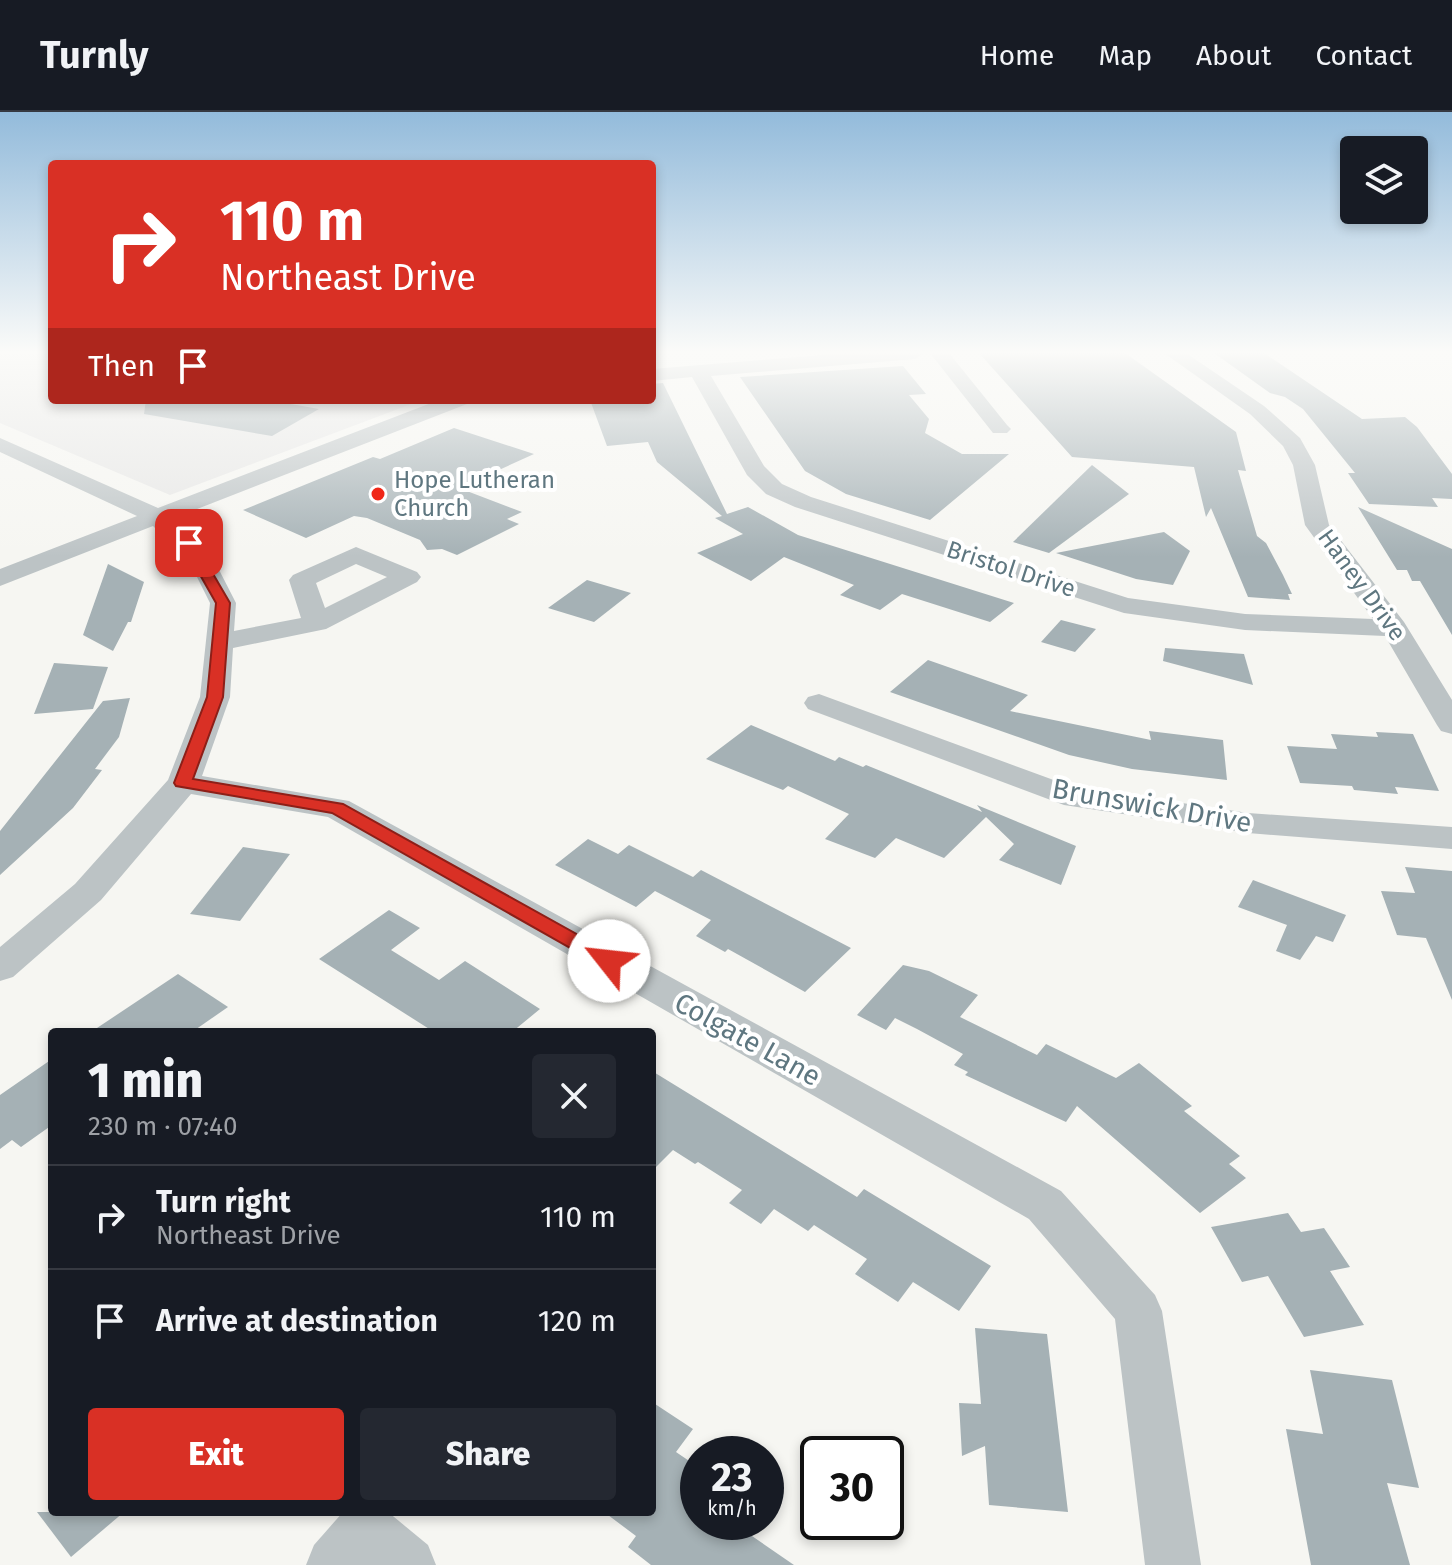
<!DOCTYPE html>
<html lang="en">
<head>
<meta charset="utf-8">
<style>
	:root { --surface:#171b24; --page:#242831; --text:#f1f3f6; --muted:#9ea1a6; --line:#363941; --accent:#d93025 }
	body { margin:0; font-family:"Fira Sans",sans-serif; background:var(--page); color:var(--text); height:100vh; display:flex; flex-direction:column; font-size:30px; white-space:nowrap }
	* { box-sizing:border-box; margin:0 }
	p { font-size:26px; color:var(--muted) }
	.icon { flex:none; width:44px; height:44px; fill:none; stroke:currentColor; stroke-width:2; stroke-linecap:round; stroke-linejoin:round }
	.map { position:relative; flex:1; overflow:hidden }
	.panel { position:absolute; left:48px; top:916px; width:608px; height:488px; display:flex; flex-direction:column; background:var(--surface); border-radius:8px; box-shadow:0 4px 12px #0003 }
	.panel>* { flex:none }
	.guide { position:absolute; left:48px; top:48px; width:608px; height:244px; border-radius:8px; box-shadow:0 4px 12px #0003; background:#d93025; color:#fff; overflow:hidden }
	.fabs { position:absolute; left:1340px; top:24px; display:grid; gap:16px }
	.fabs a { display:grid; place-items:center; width:88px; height:88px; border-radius:8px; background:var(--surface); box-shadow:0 4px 12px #0003; font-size:40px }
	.speed { position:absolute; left:680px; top:1324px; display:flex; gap:16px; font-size:40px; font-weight:700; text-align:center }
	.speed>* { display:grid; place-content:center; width:104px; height:104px; border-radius:50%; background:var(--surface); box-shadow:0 4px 12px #0003; line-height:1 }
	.speed small { font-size:20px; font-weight:400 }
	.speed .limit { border:4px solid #111; border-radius:12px; background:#fff; color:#111 }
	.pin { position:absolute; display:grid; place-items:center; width:68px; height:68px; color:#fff; margin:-34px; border-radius:16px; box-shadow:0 4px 12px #0006 }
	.me { position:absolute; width:88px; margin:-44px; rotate:299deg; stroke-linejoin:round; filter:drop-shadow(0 0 6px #0008) }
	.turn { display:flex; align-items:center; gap:28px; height:168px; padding:0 40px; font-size:36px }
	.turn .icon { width:104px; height:104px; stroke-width:2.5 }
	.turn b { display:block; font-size:56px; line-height:68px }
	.then { display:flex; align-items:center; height:76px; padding:0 40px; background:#0003; gap:16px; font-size:30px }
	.round { display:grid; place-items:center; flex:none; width:84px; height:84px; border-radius:8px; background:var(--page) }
	.head { display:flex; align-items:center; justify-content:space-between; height:136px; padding:0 40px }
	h1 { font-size:48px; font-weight:800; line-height:60px }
	.primary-button { display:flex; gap:16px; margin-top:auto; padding:16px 40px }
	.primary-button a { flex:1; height:92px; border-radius:8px; background:var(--accent); color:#fff; font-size:32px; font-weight:800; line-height:92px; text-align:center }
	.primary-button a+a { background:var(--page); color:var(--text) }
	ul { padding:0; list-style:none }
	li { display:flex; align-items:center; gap:24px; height:104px; padding:0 40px; border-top:2px solid var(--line) }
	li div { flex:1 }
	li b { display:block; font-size:30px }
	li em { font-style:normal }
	header { display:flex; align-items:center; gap:48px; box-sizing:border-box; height:112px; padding:0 40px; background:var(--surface); border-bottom:2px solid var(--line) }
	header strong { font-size:38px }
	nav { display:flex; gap:44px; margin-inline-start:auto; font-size:28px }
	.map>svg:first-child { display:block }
	.built { fill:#e7e7e6 }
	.building { fill:#a5b1b5 }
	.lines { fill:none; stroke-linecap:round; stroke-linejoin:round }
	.minor { fill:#bcc3c5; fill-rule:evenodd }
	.route { fill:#d93025; stroke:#8d1f18; stroke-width:2 }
	.poi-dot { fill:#f02718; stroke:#fff; stroke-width:3 }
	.labels { text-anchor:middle; stroke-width:8; stroke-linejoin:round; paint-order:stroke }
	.far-poi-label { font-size:24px; fill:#5f7780; stroke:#fff; text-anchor:start }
	.far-street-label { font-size:24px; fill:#5f7780; stroke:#fff }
	.street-label { font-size:28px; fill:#5f7780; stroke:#fff }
</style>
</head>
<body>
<header>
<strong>Turnly</strong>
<nav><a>Home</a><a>Map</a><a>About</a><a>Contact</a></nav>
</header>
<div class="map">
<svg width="1452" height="1453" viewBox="0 0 1452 1453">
	<rect width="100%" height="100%" fill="#f6f6f2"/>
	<path class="built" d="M0,241H52V288H422L170,383L0,311Z"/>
	<g class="building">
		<path d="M979,241H1125L1236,320L1246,359L1238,358L1257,424L1266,431L1283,463L1292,482H1288L1290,488L1248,485L1211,396L1206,405L1194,355L1072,345Z"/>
		<path d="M1214,241H1264L1362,307L1405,305L1417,315L1452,362V387L1432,386L1438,395L1369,392L1348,361H1355L1303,297L1285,285L1270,281Z"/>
		<path d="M903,254L926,282L909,283L929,307L925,321L962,342H1009L930,408L846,382L805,359L740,265Z"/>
		<path d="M663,271L727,402L748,395L798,423L1014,491L990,510L902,482L880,498L840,483L854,473L784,445L751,469L697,441L743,422L715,406L722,404L657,350L648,330L607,334L590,288H652V272Z"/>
		<path d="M146,288H268L319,297L272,324L144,302Z"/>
		<path d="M454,316L534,342L459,376L522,400L507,407L519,412L457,443L442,437L427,438L420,428L367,406L354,404L306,426L243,398L373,345L380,347Z"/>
		<path d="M1092,353L1129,382L1049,441L1013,430Z"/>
		<path d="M1358,395L1452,437V523L1420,469H1412L1407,458H1397Z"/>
		<path d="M1164,420L1190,439L1173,473L1136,467L1056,441Z"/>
		<path d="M108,452L144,470L131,510H128L113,539L83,523Z"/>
		<path d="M587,468L631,481L594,510L548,496Z"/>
		<path d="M1061,508L1096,517L1075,540L1041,530Z"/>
		<path d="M1165,536L1244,542L1253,573L1163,549Z"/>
		<path d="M928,548L1028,583L1010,599L1151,628L1149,619L1223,628L1227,668L1132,657L1069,643L890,580Z"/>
		<path d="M54,551L108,555L93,597L34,602Z"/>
		<path d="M130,586L119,625L95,657L102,658L73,696L0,763V719L103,589Z"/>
		<path d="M751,613L835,649L839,645L863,655L866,653L982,700L977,693L1076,734L1061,773L999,748L1014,732L986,705L944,746L896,726L875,746L825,727L849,702L788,674L783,678L706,647Z"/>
		<path d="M1376,620L1413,622L1439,679L1395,675L1398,682L1354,678L1352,674L1300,671L1287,634L1337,637L1331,622L1378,625Z"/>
		<path d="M588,727L618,742L629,733L693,765L701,758L851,836L805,880L728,837L725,840L696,824L711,808L655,779L636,795L555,753Z"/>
		<path d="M243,735L290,742L240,809L190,802Z"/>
		<path d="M1405,755L1452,759V888L1426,826L1397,823L1381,779L1415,781Z"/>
		<path d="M1253,768L1346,803L1333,830L1316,824L1300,848L1276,839L1287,813L1238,795Z"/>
		<path d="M389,798L420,816L391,838L439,868L465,849L540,897L512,920H434L319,847Z"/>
		<path d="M903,853L929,859L978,883L960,905L1037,943L1046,932L1116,966L1139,951L1192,994L1184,999L1240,1044L1229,1052L1246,1066L1200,1101L1077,994L1066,1010L965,963L968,960L954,953L963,942L917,917L895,906L886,918L857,903Z"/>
		<path d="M178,862L228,895L192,920H91Z"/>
		<path d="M52,947V1013L21,1035L12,1028L0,1037V983Z"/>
		<path d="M652,959L857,1085L864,1077L991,1154L959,1199L913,1170L898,1190L855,1162L867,1147L814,1113L808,1119L774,1097L761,1112L729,1091L742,1078L698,1050L695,1052L673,1038L652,1059Z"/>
		<path d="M1288,1101L1301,1120L1324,1116L1350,1155L1330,1159L1364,1213L1304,1225L1268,1164L1242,1170L1211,1115Z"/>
		<path d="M975,1216L1047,1222L1068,1400L989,1393L985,1334L962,1344L959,1291L981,1292Z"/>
		<path d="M1310,1258L1392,1268L1419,1376L1387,1371L1410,1453H1311L1286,1317L1323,1322Z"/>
		<path d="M652,1290L693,1317L676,1340L698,1355V1410H757L749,1422L794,1453H651L628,1435L636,1424L604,1400H652Z"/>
		<path d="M37,1400H124L71,1445Z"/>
	</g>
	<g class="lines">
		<g class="minor">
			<path d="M845,241H924L915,247L711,264L764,354L782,372L811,385L1128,486L1245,502L1373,507L1305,413L1293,353L1283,334L1250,302L1164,241H1186L1264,294L1300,326L1315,353L1329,413L1404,510L1452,588V622L1441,619L1437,613L1385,524L1245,518L1124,501L795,395L766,382L747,363L692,265L652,269V257Z"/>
			<path d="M930,241H949L1007,313L1011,317L1007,321H993Z"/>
			<path d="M439,288H470L467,292L174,406L214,448L236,491L234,519L301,506L289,468L293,463L356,435L417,460L421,465L417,470L326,517L233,536L230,585L202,664L349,689L1061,1079L1155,1183L1162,1199L1201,1453H1145L1115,1207L1029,1107L328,705L191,682L101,788L13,865L0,869V835L75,772L168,668L200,585L210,491L190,451L153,414L0,474V457L137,404L0,340V326L158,396ZM356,452L387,465L325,496L316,471Z"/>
			<path d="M819,582L1070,674L1248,701L1452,715V737L1248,721L1064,693L808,597L804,591L808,585Z"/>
			<path d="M343,1400H388L428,1433L436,1453H306L314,1433Z"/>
		</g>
	</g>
	<linearGradient id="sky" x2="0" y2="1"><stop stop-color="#93bbdb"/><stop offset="0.54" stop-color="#fbfbf9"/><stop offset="1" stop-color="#fbfbf9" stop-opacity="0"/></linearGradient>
	<rect width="1452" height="445" fill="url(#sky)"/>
	<path class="route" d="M189,427L195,431L230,491L223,585L193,667L343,692L616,844L619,849L616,854H602L332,701L176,674L174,671L207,585L216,491L182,431Z"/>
	<circle class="poi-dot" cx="378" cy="382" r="8"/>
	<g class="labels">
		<g class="far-poi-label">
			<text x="394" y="376">Hope Lutheran<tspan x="394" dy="28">Church</tspan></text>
		</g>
		<g class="far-street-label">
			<text transform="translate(1011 457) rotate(18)" y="8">Bristol Drive</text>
			<text transform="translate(1362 473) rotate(54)" y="8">Haney Drive</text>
		</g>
		<g class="street-label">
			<text transform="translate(1152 693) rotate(10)" y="10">Brunswick Drive</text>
			<text transform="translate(748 927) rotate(29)" y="10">Colgate Lane</text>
		</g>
	</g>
</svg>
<div class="fabs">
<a><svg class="icon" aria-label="layers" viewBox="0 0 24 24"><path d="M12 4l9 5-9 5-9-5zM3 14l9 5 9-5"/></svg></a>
</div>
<div class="speed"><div>23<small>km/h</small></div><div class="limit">30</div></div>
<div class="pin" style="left:189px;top:431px;background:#d93025"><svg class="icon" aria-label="arrive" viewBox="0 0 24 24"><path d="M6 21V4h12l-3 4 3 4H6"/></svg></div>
<svg class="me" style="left:609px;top:849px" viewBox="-20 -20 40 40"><circle r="19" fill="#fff"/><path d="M0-13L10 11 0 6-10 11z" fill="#d93025"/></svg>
<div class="guide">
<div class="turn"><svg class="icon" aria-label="right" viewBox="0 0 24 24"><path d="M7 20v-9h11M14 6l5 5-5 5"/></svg><div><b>110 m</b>Northeast Drive</div></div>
<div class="then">Then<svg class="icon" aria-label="arrive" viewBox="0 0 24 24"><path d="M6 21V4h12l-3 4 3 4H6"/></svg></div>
</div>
<section class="panel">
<div class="head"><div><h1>1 min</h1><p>230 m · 07:40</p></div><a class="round"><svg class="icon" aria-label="close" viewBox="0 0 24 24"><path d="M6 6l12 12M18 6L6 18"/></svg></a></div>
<ul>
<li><svg class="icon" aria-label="right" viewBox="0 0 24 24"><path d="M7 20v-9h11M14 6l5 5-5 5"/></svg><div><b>Turn right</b><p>Northeast Drive</p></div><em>110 m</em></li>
<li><svg class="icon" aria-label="arrive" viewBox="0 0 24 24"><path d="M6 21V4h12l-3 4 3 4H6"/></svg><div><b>Arrive at destination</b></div><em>120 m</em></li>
</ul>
<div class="primary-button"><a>Exit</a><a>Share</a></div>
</section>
</div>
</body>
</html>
